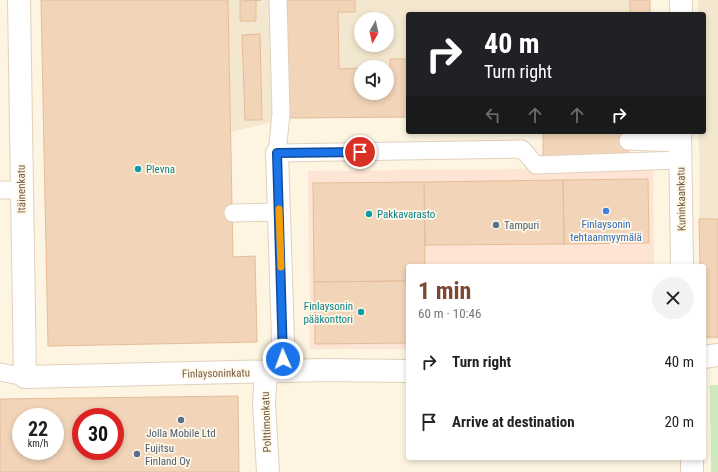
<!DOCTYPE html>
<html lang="en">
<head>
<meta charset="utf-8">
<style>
	:root { --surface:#fff; --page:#f2f2f2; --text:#222; --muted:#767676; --accent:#7c4831 }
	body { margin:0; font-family:"Roboto Condensed",sans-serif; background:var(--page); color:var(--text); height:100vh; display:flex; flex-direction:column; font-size:15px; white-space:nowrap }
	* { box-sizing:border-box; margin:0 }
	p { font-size:13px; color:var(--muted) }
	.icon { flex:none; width:22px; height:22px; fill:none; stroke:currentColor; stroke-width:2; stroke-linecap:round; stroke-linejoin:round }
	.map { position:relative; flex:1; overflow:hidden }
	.details { position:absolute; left:406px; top:264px; width:300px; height:196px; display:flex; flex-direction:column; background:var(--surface); border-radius:4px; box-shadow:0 2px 6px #0003 }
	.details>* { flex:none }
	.banner { position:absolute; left:406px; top:12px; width:300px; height:122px; border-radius:4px; box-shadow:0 2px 6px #0003; background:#202124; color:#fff; overflow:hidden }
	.needle { width:26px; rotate:188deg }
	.fabs { position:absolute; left:354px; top:12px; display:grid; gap:8px }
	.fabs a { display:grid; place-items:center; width:40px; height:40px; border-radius:50%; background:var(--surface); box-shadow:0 2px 6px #0003; font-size:20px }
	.speed { position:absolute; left:12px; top:408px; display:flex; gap:8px; font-size:20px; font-weight:700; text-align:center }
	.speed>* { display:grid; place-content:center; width:52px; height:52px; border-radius:50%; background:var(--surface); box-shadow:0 2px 6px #0003; line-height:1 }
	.speed small { font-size:10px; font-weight:400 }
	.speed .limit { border:6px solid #d22; background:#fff; color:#111 }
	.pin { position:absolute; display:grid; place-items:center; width:34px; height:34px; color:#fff; margin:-17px; border:2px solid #fff; border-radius:50%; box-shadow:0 1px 4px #0007 }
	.me { position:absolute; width:44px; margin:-22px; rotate:358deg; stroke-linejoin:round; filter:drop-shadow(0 0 3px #0008) }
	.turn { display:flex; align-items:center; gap:14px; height:84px; padding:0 12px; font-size:18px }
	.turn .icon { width:52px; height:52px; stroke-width:2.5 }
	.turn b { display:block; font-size:28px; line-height:34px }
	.lanes { display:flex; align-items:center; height:38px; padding:0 12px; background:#0003; justify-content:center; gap:20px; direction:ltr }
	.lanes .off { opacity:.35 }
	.round { display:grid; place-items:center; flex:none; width:42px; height:42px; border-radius:21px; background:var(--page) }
	.summary { display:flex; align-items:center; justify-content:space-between; height:68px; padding:0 12px }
	h1 { font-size:24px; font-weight:700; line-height:30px; color:var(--accent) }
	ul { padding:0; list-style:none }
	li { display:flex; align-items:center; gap:12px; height:60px; padding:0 12px }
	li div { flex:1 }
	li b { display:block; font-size:15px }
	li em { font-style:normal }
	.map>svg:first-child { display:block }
	.residential { fill:#f4e7cf; fill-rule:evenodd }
	.commercial { fill:#fde4d4 }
	.green { fill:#cdeabf }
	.building { fill:#f2d4b8; stroke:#e5bc98; fill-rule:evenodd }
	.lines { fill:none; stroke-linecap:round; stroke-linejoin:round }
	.service-casing { stroke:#e1d1bd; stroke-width:19 }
	.pedestrian-casing { stroke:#e1d1bd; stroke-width:24 }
	.minor-casing { stroke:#e1d1bd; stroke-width:24 }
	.service { stroke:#fff; stroke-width:17 }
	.pedestrian { stroke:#fff; stroke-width:22 }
	.minor { stroke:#fff; stroke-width:22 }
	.route-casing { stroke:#114b97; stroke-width:10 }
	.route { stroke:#1a73e8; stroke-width:7 }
	.slow { stroke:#f59e0b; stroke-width:7 }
	.culture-dot { fill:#0f9aa8; stroke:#fff8e7; stroke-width:1.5 }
	.shop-dot { fill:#3f7fe0; stroke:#fff8e7; stroke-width:1.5 }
	.service-dot { fill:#5c6f8a; stroke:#fff8e7; stroke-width:1.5 }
	.labels { text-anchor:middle; stroke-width:3.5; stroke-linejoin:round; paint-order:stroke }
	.culture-label { font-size:11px; fill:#0d838f; stroke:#fff8e7; text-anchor:start }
	.street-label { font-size:11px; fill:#745b47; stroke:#fff8e7 }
	.shop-label { font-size:11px; fill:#366cbe; stroke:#fff8e7 }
	.service-label { font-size:11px; fill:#4e5e75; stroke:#fff8e7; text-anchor:start }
</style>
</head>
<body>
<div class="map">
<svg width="718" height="472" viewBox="0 0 718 472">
	<rect width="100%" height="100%" fill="#fdf4e1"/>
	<g class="residential">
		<path d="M228,0H650V14H408V117L289,118L231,132ZM361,19H387V45H361ZM361,67H387V93H361Z"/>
		<path d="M698,0H718V339H704V266H700L699,132H704V14H698Z"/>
	</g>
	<path class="commercial" d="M653,168L654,266H408V349H310L308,171Z"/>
	<path class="green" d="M710,385H718V472H711Z"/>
	<g class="building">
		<path d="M41,0H228L233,257L255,256L257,342L48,346Z"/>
		<path d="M261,0L256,1V21H240V1Z"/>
		<path d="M287,0H355V12H338L339,69L361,68V93H387V68H390V59H408V117L289,118Z"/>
		<rect x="630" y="0" width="20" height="14"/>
		<path d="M260,34L262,120H245L242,35Z"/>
		<path d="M543,132H628V156L543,158Z"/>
		<path d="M648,179L649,243L564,244L563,180Z"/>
		<path d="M563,180L564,244L425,245L424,182Z"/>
		<path d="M424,182L425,266H406V281L314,282L313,183Z"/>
		<path d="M699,219H718V337H704V266H700Z"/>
		<path d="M406,281H408V343L315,344L314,282Z"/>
		<path d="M238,396L239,472H0V399ZM21,417H55V451H21ZM81,417H115V451H81Z"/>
	</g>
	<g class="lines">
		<g class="service-casing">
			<g id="service">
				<path d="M278,0L281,114L277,153L522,149L536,165L680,160"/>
				<path d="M628,141L680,143"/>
				<path d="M0,190H21"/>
				<path d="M233,213L279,212"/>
				<path d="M0,372L25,377"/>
			</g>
		</g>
		<g class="pedestrian-casing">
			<path id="pedestrian" d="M19,0L25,377"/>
		</g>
		<g class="minor-casing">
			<g id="minor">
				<path d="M681,14V0"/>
				<path d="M680,132L682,266"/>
				<path d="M277,153L284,371"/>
				<path d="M704,357L718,355"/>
				<path d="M266,372L264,403L268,472"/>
				<path d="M25,377L325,370L408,371"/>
				<path d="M692,458V472"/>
			</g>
		</g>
		<use href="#service" class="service"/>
		<use href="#pedestrian" class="pedestrian"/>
		<use href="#minor" class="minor"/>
	</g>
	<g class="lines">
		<g class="route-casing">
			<path id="route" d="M283,359L277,153L360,152"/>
		</g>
		<use href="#route" class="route"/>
		<path class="slow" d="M279,209L281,267"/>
	</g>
	<g class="culture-dot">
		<circle cx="138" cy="169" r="4"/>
		<circle cx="369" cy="214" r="4"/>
		<circle cx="361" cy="312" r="4"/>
	</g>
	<circle class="shop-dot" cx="606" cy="211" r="4"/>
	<g class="service-dot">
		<circle cx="496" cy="225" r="4"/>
		<circle cx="181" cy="420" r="4"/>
		<circle cx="137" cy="454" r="4"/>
	</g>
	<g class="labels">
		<g class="culture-label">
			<text x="146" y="173">Plevna</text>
			<text x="377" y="218">Pakkavarasto</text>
			<text x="353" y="310" text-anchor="end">Finlaysonin<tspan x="353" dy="13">pääkonttori</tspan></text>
		</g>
		<g class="street-label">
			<text transform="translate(21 189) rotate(-91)" y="4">Itäinenkatu</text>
			<text transform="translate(681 199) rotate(-91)" y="4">Kuninkaankatu</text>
			<text transform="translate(216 373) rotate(-1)" y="4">Finlaysoninkatu</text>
			<text transform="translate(266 422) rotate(-92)" y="4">Polttimonkatu</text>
		</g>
		<g class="shop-label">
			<text x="606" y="228">Finlaysonin<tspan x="606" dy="13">tehtaanmyymälä</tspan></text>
		</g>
		<g class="service-label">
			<text x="504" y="229">Tampuri</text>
			<text x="181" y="437" text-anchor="middle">Jolla Mobile Ltd</text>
			<text x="145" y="452">Fujitsu<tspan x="145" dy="13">Finland Oy</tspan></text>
		</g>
	</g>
</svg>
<div class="fabs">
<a><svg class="needle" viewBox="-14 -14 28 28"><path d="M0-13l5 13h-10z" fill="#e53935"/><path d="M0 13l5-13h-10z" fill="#767676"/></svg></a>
<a><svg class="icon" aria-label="sound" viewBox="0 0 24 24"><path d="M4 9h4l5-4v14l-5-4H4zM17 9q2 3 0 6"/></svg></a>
</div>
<div class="speed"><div>22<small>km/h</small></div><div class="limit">30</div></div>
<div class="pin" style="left:360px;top:152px;background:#d93025"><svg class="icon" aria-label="arrive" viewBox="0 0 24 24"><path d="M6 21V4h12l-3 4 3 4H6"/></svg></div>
<svg class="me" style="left:283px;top:359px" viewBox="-20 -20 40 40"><circle r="17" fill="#1a73e8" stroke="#fff" stroke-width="3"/><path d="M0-11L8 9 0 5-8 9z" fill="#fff"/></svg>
<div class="banner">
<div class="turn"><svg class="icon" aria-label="right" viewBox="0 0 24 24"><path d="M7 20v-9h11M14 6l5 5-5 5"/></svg><div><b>40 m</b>Turn right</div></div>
<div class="lanes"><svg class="icon off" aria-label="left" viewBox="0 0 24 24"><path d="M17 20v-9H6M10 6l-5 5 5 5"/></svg><svg class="icon off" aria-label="ahead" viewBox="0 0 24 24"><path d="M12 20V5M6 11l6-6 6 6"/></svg><svg class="icon off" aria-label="ahead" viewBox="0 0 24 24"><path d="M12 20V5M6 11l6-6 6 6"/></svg><svg class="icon" aria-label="right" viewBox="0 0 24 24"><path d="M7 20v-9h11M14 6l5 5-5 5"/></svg></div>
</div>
<section class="details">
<div class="summary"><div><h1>1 min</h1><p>60 m · 10:46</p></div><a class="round"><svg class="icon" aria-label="close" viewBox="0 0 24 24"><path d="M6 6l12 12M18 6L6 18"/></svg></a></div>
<ul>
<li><svg class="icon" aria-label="right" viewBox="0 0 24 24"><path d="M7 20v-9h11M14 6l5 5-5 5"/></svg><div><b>Turn right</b></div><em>40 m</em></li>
<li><svg class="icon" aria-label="arrive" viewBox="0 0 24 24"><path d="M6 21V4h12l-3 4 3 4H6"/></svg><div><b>Arrive at destination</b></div><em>20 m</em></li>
</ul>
</section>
</div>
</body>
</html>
